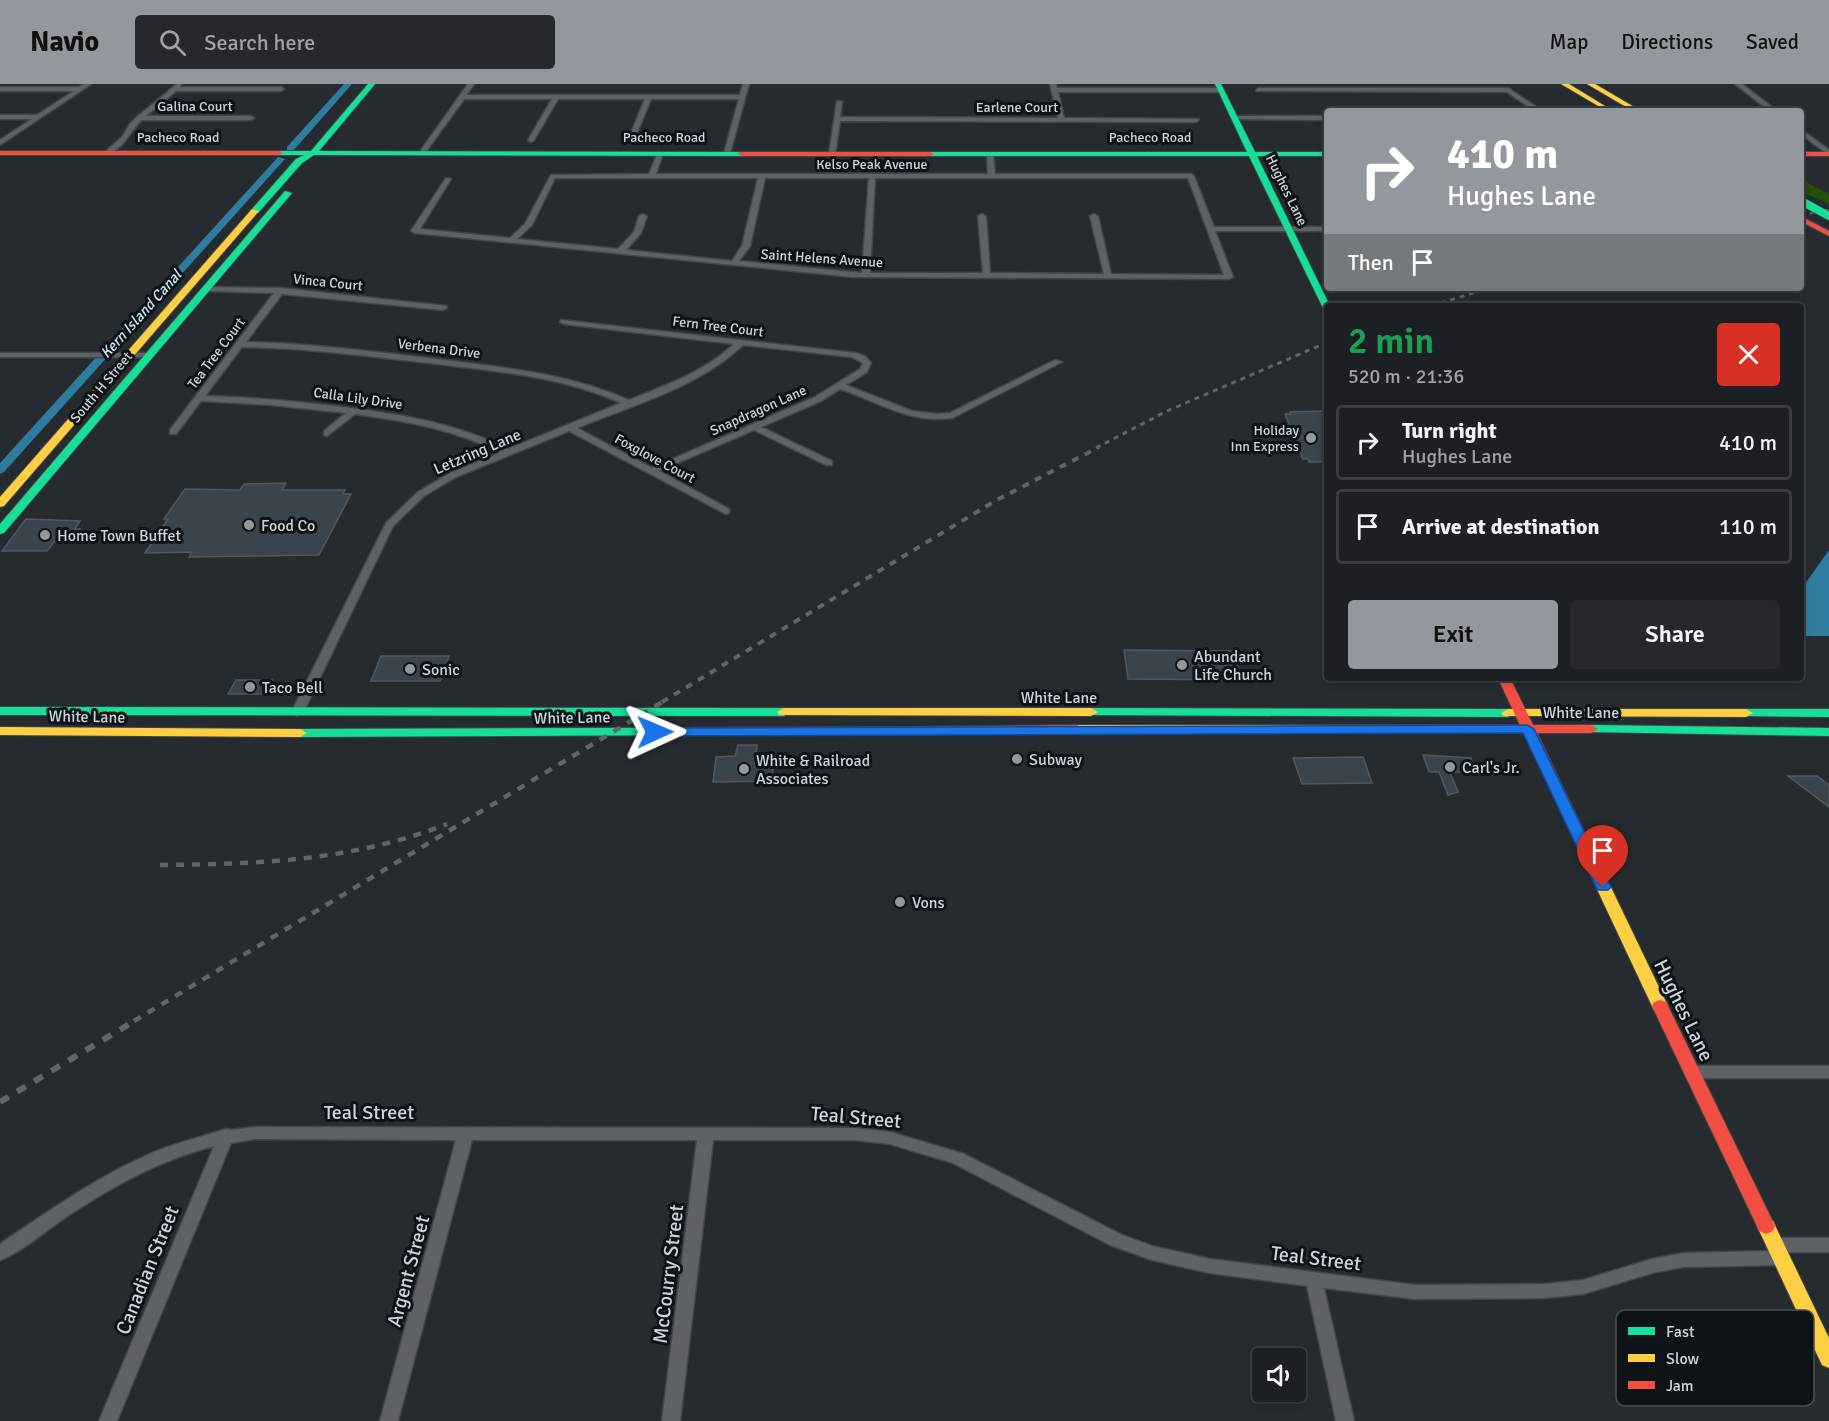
<!DOCTYPE html>
<html lang="en">
<head>
<meta charset="utf-8">
<style>
	:root { --surface:#1c2024; --page:#25282c; --text:#f1f3f6; --muted:#a0a3a6; --line:#3a3e41; --accent:#92989e }
	body { margin:0; font-family:Signika,sans-serif; background:var(--page); color:var(--text); height:100vh; display:flex; flex-direction:column; font-size:22px; white-space:nowrap }
	* { box-sizing:border-box; margin:0 }
	p { font-size:20px; color:var(--muted) }
	.icon { flex:none; width:33px; height:33px; fill:none; stroke:currentColor; stroke-width:2; stroke-linecap:round; stroke-linejoin:round }
	.map { position:relative; flex:1; overflow:hidden }
	.drawer { position:absolute; left:1324px; top:219px; width:480px; height:378px; display:flex; flex-direction:column; background:var(--surface); border-radius:6px; box-shadow:0 3px 9px #0003,0 0 0 2px var(--line) }
	.drawer>* { flex:none }
	.top-card { position:absolute; left:1324px; top:24px; width:480px; height:183px; border-radius:6px; box-shadow:0 3px 9px #0003,0 0 0 2px var(--line); background:#92989e; color:#fff; overflow:hidden }
	.controls { position:absolute; left:1252px; top:1264px; display:grid; gap:12px }
	.controls a { display:grid; place-items:center; width:54px; height:54px; border-radius:6px; background:var(--surface); box-shadow:0 3px 9px #0003,0 0 0 2px var(--line); font-size:30px }
	.pin { position:absolute; display:grid; place-items:center; width:51px; height:51px; color:#fff; margin:-62px -26px; border-radius:50% 50% 50% 0; rotate:-45deg; box-shadow:0 0 6px #0007 }
	.pin .icon { rotate:45deg }
	.me { position:absolute; width:66px; margin:-33px; rotate:89deg; stroke-linejoin:round; filter:drop-shadow(0 0 4px #0008) }
	.turn { display:flex; align-items:center; gap:21px; height:126px; padding:0 24px; font-size:27px }
	.turn .icon { width:78px; height:78px; stroke-width:2.5 }
	.turn b { display:block; font-size:42px; line-height:51px }
	.then { display:flex; align-items:center; height:57px; padding:0 24px; background:#0003; gap:12px; font-size:22px }
	.round { display:grid; place-items:center; flex:none; width:63px; height:63px; border-radius:6px; background:var(--page) }
	.head { display:flex; align-items:center; justify-content:space-between; height:102px; padding:0 24px }
	h1 { font-size:36px; font-weight:600; line-height:45px; color:#1e9e55 }
	.button { display:flex; gap:12px; margin-top:auto; padding:12px 24px }
	.button a { flex:1; height:69px; border-radius:6px; background:var(--accent); color:#111; font-size:24px; font-weight:600; line-height:69px; text-align:center }
	.button a+a { background:var(--page); color:var(--text) }
	ul { padding:0; list-style:none }
	li { display:flex; align-items:center; gap:18px; height:75px; margin:0 12px 9px; padding:0 12px; border:3px solid var(--line); border-radius:6px }
	li div { flex:1 }
	li b { display:block; font-size:22px }
	li em { font-style:normal }
	header { display:flex; align-items:center; gap:36px; box-sizing:border-box; height:84px; padding:0 30px; background:var(--accent); color:#111 }
	header strong { font-size:28px }
	nav { display:flex; gap:33px; margin-inline-start:auto; font-size:21px }
	.search { width:420px; height:54px; background:var(--page); display:flex; align-items:center; gap:15px; box-sizing:border-box; padding:0 21px; border-radius:6px; color:var(--muted); font-size:22px }
	.map>svg:first-child { display:block }
	.green { fill:#235108 }
	.water { fill:#2e7da0 }
	.lines { fill:none; stroke-linecap:round; stroke-linejoin:round }
	.canal { fill:#2e7da0; fill-rule:evenodd }
	.building { fill:#3a444d; stroke:#53585c; stroke-width:1.5 }
	.street-casing { stroke:#41464a; stroke-width:3 }
	.fast-casing { stroke:#41464a; stroke-width:2 }
	.slow-casing { stroke:#41464a; stroke-width:2 }
	.jam-casing { stroke:#41464a; stroke-width:2 }
	.street { fill:#5e6266; fill-rule:evenodd }
	.fast { fill:#16e098; fill-rule:evenodd }
	.slow { fill:#ffcf43; fill-rule:evenodd }
	.jam { fill:#f24e42; fill-rule:evenodd }
	.rail-far4 { stroke:#616568; stroke-width:2; stroke-dasharray:4 4; stroke-linecap:butt }
	.rail-far3 { stroke:#616568; stroke-width:3; stroke-dasharray:5 5; stroke-linecap:butt }
	.rail-far2 { stroke:#616568; stroke-width:4; stroke-dasharray:7 7; stroke-linecap:butt }
	.rail-far1 { stroke:#616568; stroke-width:4.5; stroke-dasharray:8 8; stroke-linecap:butt }
	.rail { stroke:#616568; stroke-width:6; stroke-dasharray:10 10; stroke-linecap:butt }
	.fast-bridge-casing { stroke:#41464a; stroke-width:9; stroke-linecap:butt }
	.fast-bridge { stroke:#16e098; stroke-width:8 }
	.route { fill:#1a73e8; stroke:#114b97; stroke-width:1.5 }
	.poi-dot { fill:#92989e; stroke:#0e1317; stroke-width:2 }
	.labels { text-anchor:middle; stroke-width:6; stroke-linejoin:round; paint-order:stroke }
	.far-street-label { font-size:14px; fill:#ccd3da; stroke:#0e1317 }
	.far-poi-label { font-size:14px; fill:#ccd3da; stroke:#0e1317; text-anchor:end }
	.far-water-label { font-size:15px; font-style:italic; fill:#cee6f3; stroke:#0e1317 }
	.street-label { font-size:16px; fill:#ccd3da; stroke:#0e1317 }
	.poi-label { font-size:16px; fill:#ccd3da; stroke:#0e1317; text-anchor:start }
	.near-street-label { font-size:20px; fill:#ccd3da; stroke:#0e1317 }
	.key { fill:#0e1317; stroke:#474d52; stroke-width:1.5 }
	.key-label { font-size:16px; fill:#ccd3da }
</style>
</head>
<body>
<header>
<strong>Navio</strong>
<div class="search"><svg class="icon" aria-label="search" viewBox="0 0 24 24"><circle cx="10" cy="10" r="6"/><path d="M15 15l6 6"/></svg>Search here</div>
<nav><a>Map</a><a>Directions</a><a>Saved</a></nav>
</header>
<div class="map">
<svg width="1829" height="1337" viewBox="0 0 1829 1337">
	<rect width="100%" height="100%" fill="#262b30"/>
	<path class="green" d="M1802,96L1829,110V120L1802,108Z"/>
	<path class="water" d="M1829,466V552H1802V504Z"/>
	<g class="lines">
		<g class="canal">
			<path d="M344,0H352L293,67H287V63Z"/>
			<path d="M278,73L285,75L4,388L0,390V379Z"/>
		</g>
	</g>
	<g class="building">
		<path d="M1323,327L1328,335V378H1309L1308,375H1303L1285,330H1291L1290,328Z"/>
		<path d="M286,399L282,406H345L343,410H351L319,471L189,473L192,468L145,469L168,435H164L185,405L240,406L244,400Z"/>
		<path d="M26,435L80,437L75,445H80L71,457H55L47,467H2Z"/>
		<path d="M1124,566L1233,567L1242,596L1128,595Z"/>
		<path d="M381,572H449L440,597H371Z"/>
		<path d="M236,596H272L265,610H228Z"/>
		<path d="M738,661H757L756,671H774L772,697L713,698L716,673L735,672Z"/>
		<path d="M1423,671L1471,674L1476,688H1450L1458,708L1448,711L1439,688H1429Z"/>
		<path d="M1363,673L1372,699L1302,700L1293,674Z"/>
		<path d="M1788,692H1817L1829,701V723Z"/>
	</g>
	<g class="lines">
		<g class="street-casing">
			<g id="street">
				<path d="M84,0H91L0,61V56L32,35H0V31H37L74,7H0V3H79Z"/>
				<path d="M177,0H181L180,3H281L284,5L281,7H176L146,32H251L254,34L251,36H142C130,46 122,69 105,70V68L122,53L130,40L137,33Z"/>
				<path d="M468,0H474L466,11H740L743,0H749L730,69L727,71L724,69L739,15H651L634,56L631,58L628,56L645,15H558L534,56L531,58L528,56L552,15H464L424,70H420L419,69Z"/>
				<path d="M1050,0H1056L1057,4H1221L1224,6L1221,8H1058L1064,34L1199,35L1197,38L840,37L835,70L832,72L829,70L837,17L842,18L840,33L1058,34Z"/>
				<path d="M1735,0H1742L1777,27H1770Z"/>
				<path d="M1258,4H1508L1542,27H1535L1507,8L1256,7Z"/>
				<path d="M1234,32H1328V36L1232,35Z"/>
				<path d="M1802,46L1829,66V71L1802,51Z"/>
				<path d="M658,68L663,69L656,90H988L987,70L990,68L993,70L995,90H1191L1194,92L1214,143H1328V147H1215L1233,193L1229,195L853,193L415,149L411,147L446,94L451,95L420,145L510,154L525,140L551,91L649,90ZM555,94H758L742,162L732,177L626,166L641,149L647,132L643,130L639,132L634,148L618,165L517,155L532,141ZM765,94H869L862,189L739,177L750,162ZM875,94H1188L1224,191L1111,190L1098,132L1094,130L1090,132L1104,190L990,189L986,132L982,130L978,132L983,189H870Z"/>
				<path d="M206,203L281,204L446,222L447,224L443,226L282,210L246,258C307,259 368,267 428,274C497,283 565,288 629,316C667,301 704,288 734,260L564,240L560,238L561,236L856,269L865,272L871,279L867,288L846,301L912,327L937,330L950,329L1055,276L1062,278L952,334C911,340 878,318 840,305L821,317L761,343L832,377V381H826L754,346L659,387L729,425V429L726,430L569,347L456,393L424,412L393,442L303,629L297,632L291,629L386,439L418,408L450,389L500,369C454,345 405,337 355,330L327,352L324,351V347L346,329L272,321L201,317L176,350H170V346L274,209L209,207L205,205ZM743,261L852,273L863,279L860,285L815,313L652,384L577,344C633,321 699,303 743,261ZM242,263C305,264 367,272 429,279C495,287 560,292 621,319L508,365C454,338 394,329 334,322C291,317 248,313 205,312Z"/>
				<path d="M0,269H150L154,271L150,273H0Z"/>
				<path d="M1691,982H1829V994H1691L1686,992L1684,988L1686,984Z"/>
				<path d="M255,1043L854,1044L890,1048L964,1070L1122,1151L1152,1162L1210,1175L1415,1201L1545,1200L1583,1196L1652,1175L1683,1169L1771,1167L1768,1166L1766,1161L1768,1156L1774,1154H1829V1168H1783L1788,1174L1786,1179L1780,1181L1683,1183L1652,1189L1583,1210L1545,1214L1415,1215L1324,1204L1354,1337H1336L1307,1202L1210,1189L1152,1176L1110,1161L953,1079L890,1060L854,1056H713L680,1337H662L697,1056H472L398,1337H380L456,1056L255,1055L231,1059L117,1337H99L214,1062C160,1076 115,1101 69,1131C49,1144 21,1169 0,1176V1160C46,1129 92,1096 143,1073C169,1060 199,1054 226,1045L231,1046Z"/>
			</g>
		</g>
		<g class="fast-casing">
			<g id="fast">
				<path d="M368,0H375L319,67L742,68L746,70L742,72L314,71L302,79L258,129H252V125L296,75L304,71H279L275,69L276,67H311Z"/>
				<path d="M1215,0H1221L1255,68H1328V72H1257L1330,222H1328V229L1324,226L1249,72H930L926,70L930,68H1247Z"/>
				<path d="M285,107L292,109L4,449L0,450V440Z"/>
				<path d="M0,623L784,624L791,628L784,632L0,631Z"/>
				<path d="M1091,624L1508,625L1515,629L1508,633L1086,631L1084,628Z"/>
				<path d="M1746,625H1829V633L1741,632L1739,629Z"/>
				<path d="M1591,641L1829,644V652L1586,648L1584,645L1586,642Z"/>
				<path d="M907,643L914,647L912,650L300,653L293,649L300,645Z"/>
			</g>
		</g>
		<g class="slow-casing">
			<g id="slow">
				<path d="M1561,0H1569L1605,22L1600,23Z"/>
				<path d="M1587,0H1595L1641,27H1633Z"/>
				<path d="M252,125L259,127L4,422L0,423V413Z"/>
				<path d="M784,624H1091L1098,628L1091,632L779,631L777,628Z"/>
				<path d="M1508,625H1746L1753,629L1746,633L1503,632L1501,629Z"/>
				<path d="M1077,641H1426L1433,645L1426,649L1072,648L1070,645Z"/>
				<path d="M0,643L300,645L307,649L300,653L0,651Z"/>
				<path d="M1562,712L1569,716L1668,922L1666,926L1660,928L1654,926L1652,922L1555,716Z"/>
				<path d="M1766,1134L1773,1137L1829,1254V1284L1822,1281L1757,1142L1759,1137Z"/>
			</g>
		</g>
		<g class="jam-casing">
			<g id="jam">
				<path d="M0,67H279L283,69L279,71H0Z"/>
				<path d="M739,68H930L934,70L930,72H742L738,70Z"/>
				<rect x="1802" y="68" width="27" height="4"/>
				<path d="M1802,133L1829,147V152L1802,138Z"/>
				<path d="M1498,594H1510L1533,641H1591L1598,645L1591,649H1537L1569,716L1567,719H1557L1555,716L1524,649H1426L1419,645L1426,641H1520Z"/>
				<path d="M1077,641L1084,645L1082,648L907,651L900,647L907,643Z"/>
				<path d="M1660,916L1666,918L1668,922L1775,1142L1773,1147L1766,1150L1759,1147L1757,1142L1652,922L1654,918Z"/>
			</g>
		</g>
		<use href="#street" class="street"/>
		<use href="#fast" class="fast"/>
		<use href="#slow" class="slow"/>
		<use href="#jam" class="jam"/>
		<path class="rail-far4" d="M1802,131L1829,126"/>
		<g class="rail-far3">
			<path d="M1431,222L1489,204"/>
			<path d="M1096,364L1167,327L1328,258"/>
		</g>
		<path class="rail-far2" d="M662,618L995,417L1099,363"/>
		<g class="rail-far1">
			<path d="M160,781C261,780 352,777 447,740"/>
			<path d="M134,937L664,617"/>
		</g>
		<path class="rail" d="M0,1018L136,936"/>
		<g class="fast-bridge-casing">
			<path id="fast-bridge" d="M1803,118L1829,132"/>
		</g>
		<use href="#fast-bridge" class="fast-bridge"/>
	</g>
	<path class="route" d="M1527,641L1534,645L1611,803L1608,806H1598L1596,803L1523,649L655,652L648,648L655,644Z"/>
	<g class="poi-dot">
		<circle cx="1311" cy="354" r="6"/>
		<circle cx="249" cy="441" r="6"/>
		<circle cx="45" cy="451" r="6"/>
		<circle cx="1182" cy="581" r="6"/>
		<circle cx="410" cy="585" r="6"/>
		<circle cx="250" cy="603" r="6"/>
		<circle cx="1017" cy="675" r="6"/>
		<circle cx="1450" cy="683" r="6"/>
		<circle cx="744" cy="685" r="6"/>
		<circle cx="900" cy="818" r="6"/>
	</g>
	<g class="labels">
		<g class="far-street-label">
			<text x="195" y="27">Galina Court</text>
			<text x="1017" y="28">Earlene Court</text>
			<text x="178" y="58">Pacheco Road</text>
			<text x="664" y="58">Pacheco Road</text>
			<text x="1150" y="58">Pacheco Road</text>
			<text x="872" y="85">Kelso Peak Avenue</text>
			<text transform="translate(1287 106) rotate(64)" y="5">Hughes Lane</text>
			<text transform="translate(822 174) rotate(4)" y="5">Saint Helens Avenue</text>
			<text transform="translate(328 198) rotate(6)" y="5">Vinca Court</text>
			<text transform="translate(718 242) rotate(7)" y="5">Fern Tree Court</text>
			<text transform="translate(439 264) rotate(7)" y="5">Verbena Drive</text>
			<text transform="translate(216 269) rotate(-53)" y="5">Tea Tree Court</text>
			<text transform="translate(101 303) rotate(-50)" y="5">South H Street</text>
			<text transform="translate(358 314) rotate(8)" y="5">Calla Lily Drive</text>
			<text transform="translate(758 326) rotate(-24)" y="5">Snapdragon Lane</text>
			<text transform="translate(655 374) rotate(28)" y="5">Foxglove Court</text>
		</g>
		<g class="far-poi-label">
			<text x="1299" y="351">Holiday<tspan x="1299" dy="16">Inn Express</tspan></text>
		</g>
		<g class="far-water-label">
			<text transform="translate(141 230) rotate(-48)" y="5">Kern Island Canal</text>
		</g>
		<g class="street-label">
			<text transform="translate(477 367) rotate(-23)" y="6">Letzring Lane</text>
			<text x="1059" y="619">White Lane</text>
			<text x="1581" y="634">White Lane</text>
			<text transform="translate(87 632) rotate(1)" y="6">White Lane</text>
			<text transform="translate(572 633) rotate(-1)" y="6">White Lane</text>
		</g>
		<g class="poi-label">
			<text x="261" y="447">Food Co</text>
			<text x="57" y="457">Home Town Buffet</text>
			<text x="1194" y="578">Abundant<tspan x="1194" dy="18">Life Church</tspan></text>
			<text x="422" y="591">Sonic</text>
			<text x="262" y="609">Taco Bell</text>
			<text x="1029" y="681">Subway</text>
			<text x="756" y="682">White &amp; Railroad<tspan x="756" dy="18">Associates</tspan></text>
			<text x="1462" y="689">Carl's Jr.</text>
			<text x="912" y="824">Vons</text>
		</g>
		<g class="near-street-label">
			<text transform="translate(1684 926) rotate(64)" y="7">Hughes Lane</text>
			<text x="369" y="1035">Teal Street</text>
			<text transform="translate(856 1033) rotate(5)" y="7">Teal Street</text>
			<text transform="translate(1316 1174) rotate(7)" y="7">Teal Street</text>
			<text transform="translate(147 1186) rotate(-68)" y="7">Canadian Street</text>
			<text transform="translate(408 1187) rotate(-75)" y="7">Argent Street</text>
			<text transform="translate(668 1190) rotate(-83)" y="7">McCourry Street</text>
		</g>
	</g>
	<rect x="1616" y="1226" width="198" height="96" rx="9" class="key"/>
	<rect x="1628" y="1243" width="27" height="8" fill="#16e098"/>
	<rect x="1628" y="1270" width="27" height="8" fill="#ffcf43"/>
	<rect x="1628" y="1297" width="27" height="8" fill="#f24e42"/>
	<g class="key-label">
		<text x="1666" y="1253">Fast</text>
		<text x="1666" y="1280">Slow</text>
		<text x="1666" y="1307">Jam</text>
	</g>
</svg>
<div class="controls">
<a><svg class="icon" aria-label="sound" viewBox="0 0 24 24"><path d="M4 9h4l5-4v14l-5-4H4zM17 9q2 3 0 6"/></svg></a>
</div>
<div class="pin" style="left:1603px;top:803px;background:#d93025"><svg class="icon" aria-label="arrive" viewBox="0 0 24 24"><path d="M6 21V4h12l-3 4 3 4H6"/></svg></div>
<svg class="me" style="left:655px;top:648px" viewBox="-20 -20 40 40"><path d="M0-17L14 15 0 8-14 15z" fill="#1a73e8" stroke="#fff" stroke-width="4"/></svg>
<div class="top-card">
<div class="turn"><svg class="icon" aria-label="right" viewBox="0 0 24 24"><path d="M7 20v-9h11M14 6l5 5-5 5"/></svg><div><b>410 m</b>Hughes Lane</div></div>
<div class="then">Then<svg class="icon" aria-label="arrive" viewBox="0 0 24 24"><path d="M6 21V4h12l-3 4 3 4H6"/></svg></div>
</div>
<section class="drawer">
<div class="head"><div><h1>2 min</h1><p>520 m · 21:36</p></div><a class="round" style="background:#d93025;color:#fff"><svg class="icon" aria-label="close" viewBox="0 0 24 24"><path d="M6 6l12 12M18 6L6 18"/></svg></a></div>
<ul>
<li><svg class="icon" aria-label="right" viewBox="0 0 24 24"><path d="M7 20v-9h11M14 6l5 5-5 5"/></svg><div><b>Turn right</b><p>Hughes Lane</p></div><em>410 m</em></li>
<li><svg class="icon" aria-label="arrive" viewBox="0 0 24 24"><path d="M6 21V4h12l-3 4 3 4H6"/></svg><div><b>Arrive at destination</b></div><em>110 m</em></li>
</ul>
<div class="button"><a>Exit</a><a>Share</a></div>
</section>
</div>
</body>
</html>
